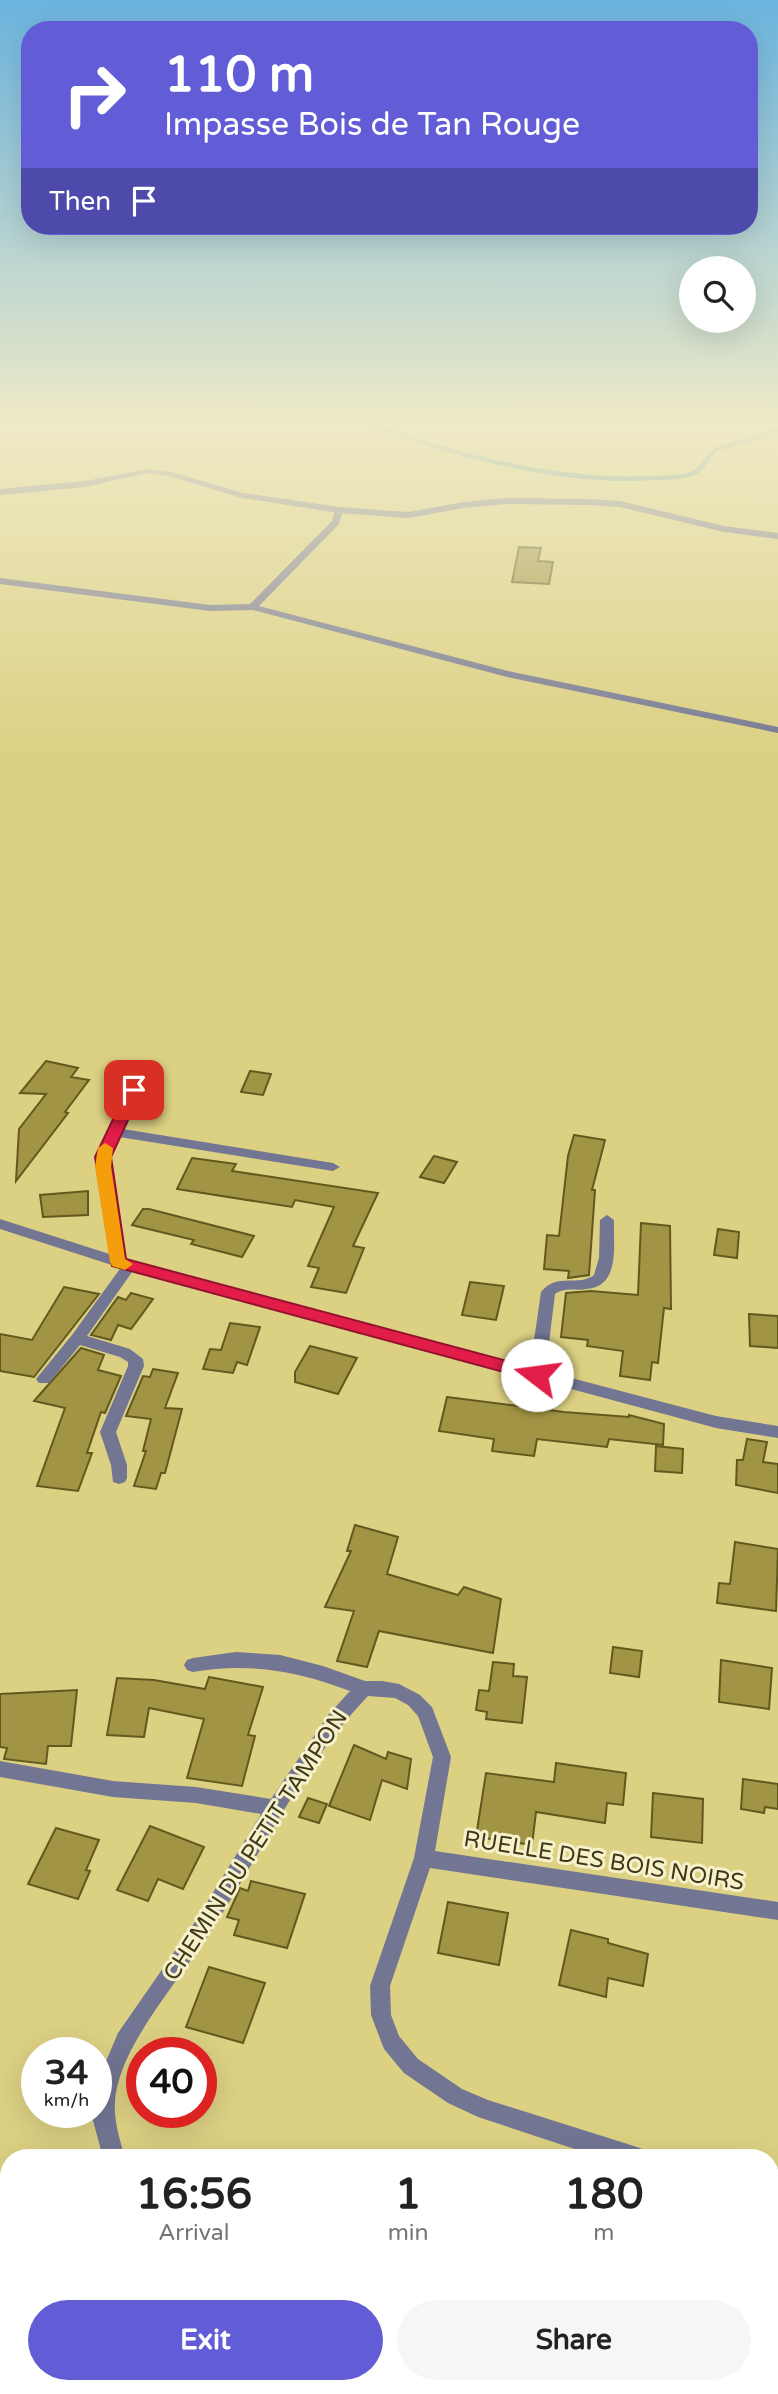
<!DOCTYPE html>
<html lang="en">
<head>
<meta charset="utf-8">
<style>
	:root { --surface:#fff; --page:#f6f6f6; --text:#222; --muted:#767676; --accent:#625dd6 }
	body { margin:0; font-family:"Varela Round",sans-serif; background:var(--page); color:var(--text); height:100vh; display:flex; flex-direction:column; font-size:26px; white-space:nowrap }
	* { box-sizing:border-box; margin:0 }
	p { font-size:23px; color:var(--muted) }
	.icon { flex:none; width:38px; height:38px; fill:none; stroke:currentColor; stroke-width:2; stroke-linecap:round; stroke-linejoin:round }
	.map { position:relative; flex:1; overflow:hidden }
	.sheet { position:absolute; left:0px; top:2149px; width:779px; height:245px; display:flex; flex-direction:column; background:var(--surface); border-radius:28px 28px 0 0; box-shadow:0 7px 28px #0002 }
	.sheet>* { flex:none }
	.guide { position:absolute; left:21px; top:21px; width:737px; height:214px; border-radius:28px; box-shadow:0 7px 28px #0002; background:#625dd6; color:#fff; overflow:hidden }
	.tools { position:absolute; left:679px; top:256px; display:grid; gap:14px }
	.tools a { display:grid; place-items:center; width:77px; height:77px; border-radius:50%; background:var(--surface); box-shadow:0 7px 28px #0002; font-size:35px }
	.speed { position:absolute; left:21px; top:2037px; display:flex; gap:14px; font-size:35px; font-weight:700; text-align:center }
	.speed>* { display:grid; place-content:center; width:91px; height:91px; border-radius:50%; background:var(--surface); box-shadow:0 7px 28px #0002; line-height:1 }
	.speed small { font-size:18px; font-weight:400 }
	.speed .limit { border:10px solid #d22; background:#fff; color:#111 }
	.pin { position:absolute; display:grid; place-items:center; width:60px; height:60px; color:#fff; margin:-30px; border-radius:14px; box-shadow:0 4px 10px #0006 }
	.me { position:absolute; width:77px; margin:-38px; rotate:285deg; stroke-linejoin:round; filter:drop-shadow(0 0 5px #0008) }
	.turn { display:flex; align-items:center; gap:24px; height:147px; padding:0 28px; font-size:32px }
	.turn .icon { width:91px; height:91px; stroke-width:2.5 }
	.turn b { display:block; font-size:49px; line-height:60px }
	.then { display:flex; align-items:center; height:66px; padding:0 28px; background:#0003; gap:14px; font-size:26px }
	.eta { display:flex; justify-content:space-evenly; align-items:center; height:119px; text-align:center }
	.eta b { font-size:42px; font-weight:800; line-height:49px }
	.cta { display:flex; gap:14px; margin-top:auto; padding:14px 28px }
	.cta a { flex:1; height:80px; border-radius:42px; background:var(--accent); color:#fff; font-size:28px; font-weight:800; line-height:80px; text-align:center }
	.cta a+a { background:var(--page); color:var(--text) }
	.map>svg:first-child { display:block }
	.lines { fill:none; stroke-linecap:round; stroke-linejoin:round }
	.stream { stroke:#4a8f9a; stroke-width:4.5 }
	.building { fill:#a19444; stroke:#62591e; stroke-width:2 }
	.service { fill:#737693; fill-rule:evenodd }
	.minor { fill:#737693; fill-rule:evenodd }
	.tertiary { fill:#737693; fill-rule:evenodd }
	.route { fill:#e11d48; stroke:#92132f; stroke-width:2 }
	.slow { fill:#f59e0b }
	.labels { text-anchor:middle; stroke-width:6; stroke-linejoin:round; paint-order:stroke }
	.near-street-label { font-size:23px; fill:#3d3817; stroke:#f6f0cb }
</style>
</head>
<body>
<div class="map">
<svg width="778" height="2394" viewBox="0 0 778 2394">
	<rect width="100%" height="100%" fill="#dcd083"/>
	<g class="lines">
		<path class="stream" d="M363,421C448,455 563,484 655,478C666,477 681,478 692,474C704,470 707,454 718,449C739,440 759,442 778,428"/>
	</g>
	<g class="building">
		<path d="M519,547L541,548L538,561L553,562L549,584L512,582Z"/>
		<path d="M46,1061L78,1068L71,1077L89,1080L65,1112L68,1113L16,1181L19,1129L46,1094L20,1093Z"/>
		<path d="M250,1071L271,1074L263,1095L241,1092Z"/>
		<path d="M574,1135L605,1140L592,1190H595L589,1275L568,1278L569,1271L544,1269L547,1235L559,1236L568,1156Z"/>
		<path d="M434,1156L457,1162L444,1183L420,1177Z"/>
		<path d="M192,1158L236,1164L232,1171L378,1193L353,1246L364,1248L346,1293L311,1287L319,1268L308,1266L334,1207L295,1200L292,1207L177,1189Z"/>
		<path d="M88,1191V1215L43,1217L40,1195Z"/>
		<path d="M143,1209H149L254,1236L242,1257L191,1244L194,1240L132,1225Z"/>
		<path d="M641,1223L670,1226L671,1309L664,1308L658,1363L652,1362L650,1380L620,1376L623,1351L587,1346L588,1340L561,1337L566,1293L591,1291L638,1295Z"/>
		<path d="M718,1229L739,1232L737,1258L714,1255Z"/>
		<path d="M470,1282L504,1286L496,1320L462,1315Z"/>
		<path d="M64,1287L99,1294L34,1377L0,1371V1334L32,1340Z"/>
		<path d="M131,1293L153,1299L131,1329L118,1325L111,1340L91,1335L118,1297L126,1300Z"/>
		<path d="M749,1314L778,1316V1348L750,1346Z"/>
		<path d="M230,1323L260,1327L247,1365L237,1362L233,1373L203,1369L210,1349L221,1350Z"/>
		<path d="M310,1346L357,1358L338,1394L295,1382V1372Z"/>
		<path d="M81,1348L104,1355L98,1370L121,1376L105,1413L101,1412L87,1453H92L78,1491L37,1486L65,1408L34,1401Z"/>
		<path d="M153,1369L178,1373L165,1408L182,1409L165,1473H161L156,1489L134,1486L146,1451H143L151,1419L126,1416L143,1376L150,1377Z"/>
		<path d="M447,1397L564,1412L629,1417V1415L664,1424L663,1445L609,1439L607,1447L537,1439L534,1456L492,1451L494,1439L439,1431Z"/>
		<path d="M747,1439L767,1442L763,1462L778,1464V1493L736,1485L737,1460H743Z"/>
		<path d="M656,1446L683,1449L682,1473L655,1471Z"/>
		<path d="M355,1525L398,1537L387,1574L458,1595L464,1587L501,1599L493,1653L379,1631L367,1667L337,1661L354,1611L325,1607L351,1551H347Z"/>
		<path d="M735,1542L778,1549L776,1611L717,1603L719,1583L730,1584Z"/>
		<path d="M613,1647L642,1651L639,1677L610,1673Z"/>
		<path d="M721,1660L772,1668L769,1709L719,1702Z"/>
		<path d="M493,1662L514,1664L513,1676L527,1677L522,1723L486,1719L487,1712L476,1710L479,1690L489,1691Z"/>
		<path d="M209,1677L263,1687L248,1735L255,1736L242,1786L187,1778L204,1719L149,1708L144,1737L107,1735L117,1678L154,1680L205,1689Z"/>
		<path d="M77,1690L71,1746H48L46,1764L4,1759L7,1748L0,1747V1694Z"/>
		<path d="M354,1745L386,1759L388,1752L411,1759L407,1789L382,1780L370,1820L329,1806Z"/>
		<path d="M556,1763L626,1773L623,1805L607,1803L605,1823L536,1812L532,1845L476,1837L486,1773L554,1782Z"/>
		<path d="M743,1779L778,1784V1809L765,1807L764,1813L741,1809Z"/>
		<path d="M653,1793L703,1799L702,1843L651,1837Z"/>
		<path d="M308,1798L327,1804L319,1823L299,1817Z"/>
		<path d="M150,1826L204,1847L183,1889L158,1879L148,1901L117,1890Z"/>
		<path d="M56,1828L99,1840L86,1870L90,1871L78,1899L28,1884Z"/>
		<path d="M251,1881L305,1894L287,1948L234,1935L239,1920L227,1917L240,1888L248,1891Z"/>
		<path d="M448,1902L508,1913L499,1965L438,1953Z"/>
		<path d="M571,1930L608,1939V1943L648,1954L643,1986L608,1978L606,1997L559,1985Z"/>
		<path d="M209,1967L265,1983L243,2043L186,2027Z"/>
	</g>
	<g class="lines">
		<path class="service" d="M339,507L343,510L339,524L259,606L508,671L778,727V733L507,677L253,610L210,611L0,584V578L210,605L250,604L332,521L335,510Z"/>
		<g class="minor">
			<path d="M147,469L172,472L243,493L339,507L408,512L464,502L505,498L589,499L620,501L724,526L778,533V539L724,532L620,507L589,505L505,504L464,508L408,518L339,513L242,498L168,476L147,473L85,487L0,495V489L85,481Z"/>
			<path d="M134,1086L141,1090L123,1129L333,1163L340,1167L333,1171L119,1137L110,1157L125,1261H135L137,1265L87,1336L130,1349L143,1359L144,1366L116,1432L127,1465V1478L125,1482L119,1484L113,1482L111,1465L100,1432L128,1366V1362L120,1357L80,1345L49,1383H39L36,1379L72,1335L122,1266L113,1265L111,1262L96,1157L127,1090Z"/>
			<path d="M607,1215L614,1220C613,1244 621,1286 587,1289C575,1291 566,1287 555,1294L545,1375L542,1379H532L529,1375L541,1292C557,1272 579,1287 594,1275L599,1258L600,1220Z"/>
			<path d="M236,1652L280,1655L323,1666L365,1681H382L399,1684L420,1695L432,1707L451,1757L435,1851L778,1902V1920L430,1868L390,1986L391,2015L399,2036L418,2059L462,2089L488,2100L637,2147L645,2150L648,2158H602L478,2117L448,2103L404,2073L384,2049L371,2015L370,1986L414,1858L433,1757L418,1716L408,1705L395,1698L368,1696C303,1764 262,1852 211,1931C183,1975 133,2031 119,2080C110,2109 117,2129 125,2158H103L91,2113L96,2112L98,2080L118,2033L197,1919L261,1814L196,1803L113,1797L0,1777V1761L113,1781L196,1787L271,1799L329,1714L350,1691C299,1671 248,1662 193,1672L187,1670L184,1665L187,1660L193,1658Z"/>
			<path d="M770,2175L778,2177V2199L770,2197Z"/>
			<path d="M0,2294L9,2298V2325L0,2321Z"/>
			<path d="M30,2385H54L56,2394H32Z"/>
		</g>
		<path class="tertiary" d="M0,1219L122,1258L537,1369L716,1416L778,1426V1438L716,1428L118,1267L0,1229Z"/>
	</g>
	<linearGradient id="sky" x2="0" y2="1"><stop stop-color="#6bb4df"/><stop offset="0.56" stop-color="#efeac7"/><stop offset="1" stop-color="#efeac7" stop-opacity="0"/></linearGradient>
	<rect width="778" height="757" fill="url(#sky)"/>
	<path class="route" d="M134,1086L142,1090L111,1157L126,1259L537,1369L543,1371L545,1375L543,1380L537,1381L112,1266L95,1157L127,1090Z"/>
	<path class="slow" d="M105,1143L113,1148L111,1167L125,1259L133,1264L125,1270L112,1266L110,1262L95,1167L98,1148Z"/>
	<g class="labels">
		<g class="near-street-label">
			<text transform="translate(255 1845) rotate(-57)" y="8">CHEMIN DU PETIT TAMPON</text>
			<text transform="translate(604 1860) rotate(9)" y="8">RUELLE DES BOIS NOIRS</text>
		</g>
	</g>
</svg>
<div class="tools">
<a><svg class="icon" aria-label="search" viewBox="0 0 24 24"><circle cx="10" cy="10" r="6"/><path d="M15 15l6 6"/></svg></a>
</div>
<div class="speed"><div>34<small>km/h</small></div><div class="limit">40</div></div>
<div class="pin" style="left:134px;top:1090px;background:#d93025"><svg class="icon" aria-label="arrive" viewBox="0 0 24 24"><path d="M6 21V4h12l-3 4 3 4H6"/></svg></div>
<svg class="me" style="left:537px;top:1375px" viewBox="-20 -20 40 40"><circle r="19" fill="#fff"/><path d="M0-13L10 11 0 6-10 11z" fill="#e11d48"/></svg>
<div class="guide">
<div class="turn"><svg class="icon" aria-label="right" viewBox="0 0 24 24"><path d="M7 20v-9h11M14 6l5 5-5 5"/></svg><div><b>110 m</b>Impasse Bois de Tan Rouge</div></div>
<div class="then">Then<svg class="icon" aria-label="arrive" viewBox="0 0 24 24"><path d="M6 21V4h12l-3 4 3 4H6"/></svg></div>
</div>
<section class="sheet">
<div class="eta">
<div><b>16:56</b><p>Arrival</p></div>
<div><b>1</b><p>min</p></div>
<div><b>180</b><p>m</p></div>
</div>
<div class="cta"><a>Exit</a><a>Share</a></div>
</section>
</div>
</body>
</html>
